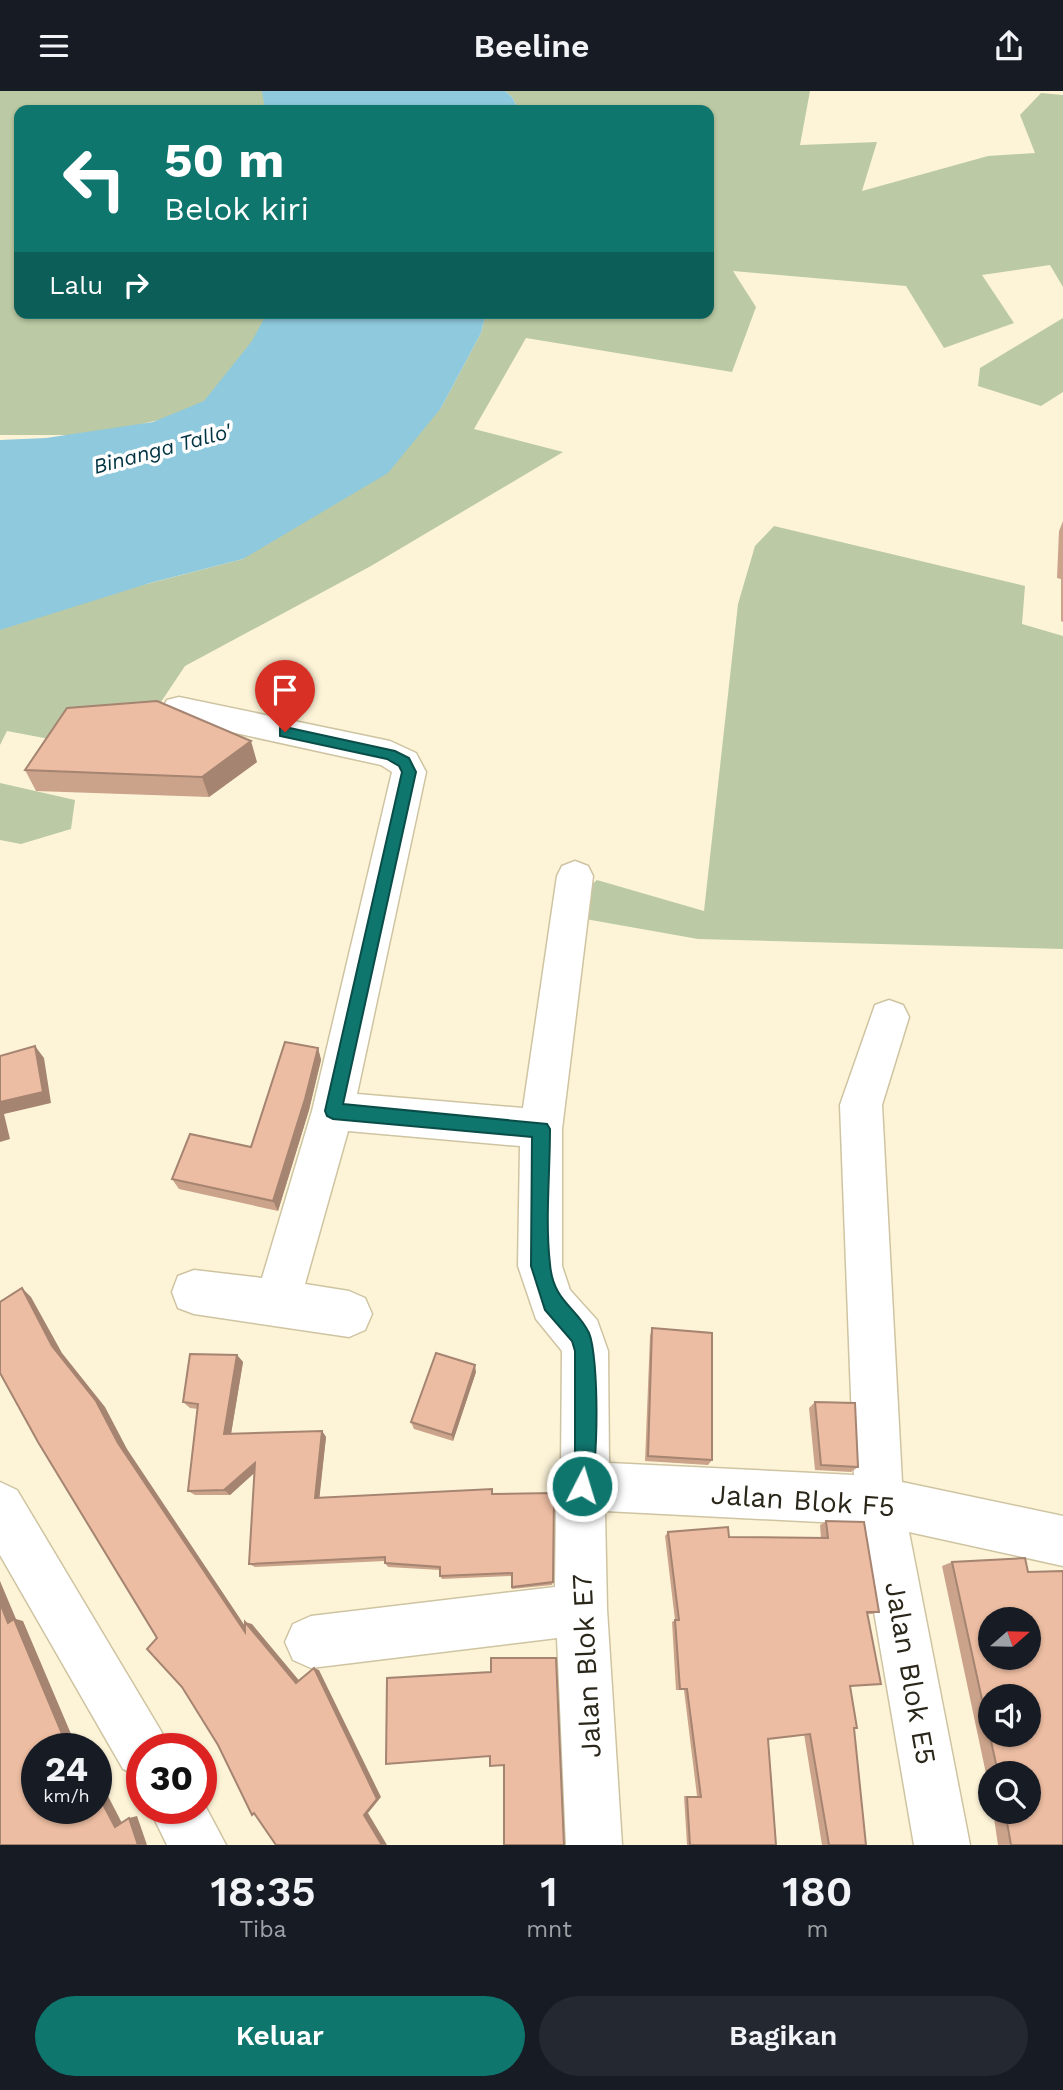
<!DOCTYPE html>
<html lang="id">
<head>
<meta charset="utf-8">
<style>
	:root { --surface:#171b24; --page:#242831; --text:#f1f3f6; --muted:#9ea1a6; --accent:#0f766e }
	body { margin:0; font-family:"Work Sans",sans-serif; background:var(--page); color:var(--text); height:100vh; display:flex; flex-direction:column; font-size:26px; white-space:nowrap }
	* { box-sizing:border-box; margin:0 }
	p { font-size:23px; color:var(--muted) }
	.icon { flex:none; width:38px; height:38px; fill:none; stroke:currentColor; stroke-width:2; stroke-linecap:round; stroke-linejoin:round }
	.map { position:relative; height:1754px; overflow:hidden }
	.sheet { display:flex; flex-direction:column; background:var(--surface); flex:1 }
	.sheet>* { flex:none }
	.banner { position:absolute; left:14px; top:14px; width:700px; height:214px; border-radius:14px; box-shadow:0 2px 5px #0004; background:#0f766e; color:#fff; overflow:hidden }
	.needle { width:46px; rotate:70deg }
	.fabs { position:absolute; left:978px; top:1516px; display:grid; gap:14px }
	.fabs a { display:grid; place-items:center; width:63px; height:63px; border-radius:50%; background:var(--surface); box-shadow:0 2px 5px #0004; font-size:35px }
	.speed { position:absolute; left:21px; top:1642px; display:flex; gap:14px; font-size:35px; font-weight:700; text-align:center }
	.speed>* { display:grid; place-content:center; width:91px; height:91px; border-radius:50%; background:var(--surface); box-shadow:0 2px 5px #0004; line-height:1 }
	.speed small { font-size:18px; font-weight:400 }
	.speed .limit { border:10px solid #d22; background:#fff; color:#111 }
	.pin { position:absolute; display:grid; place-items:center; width:60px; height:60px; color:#fff; margin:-72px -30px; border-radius:50% 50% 50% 0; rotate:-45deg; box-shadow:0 0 7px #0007 }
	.pin .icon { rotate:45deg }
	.me { position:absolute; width:77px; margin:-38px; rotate:5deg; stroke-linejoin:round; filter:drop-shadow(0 0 5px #0008) }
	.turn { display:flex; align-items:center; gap:24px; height:147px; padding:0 35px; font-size:32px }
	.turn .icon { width:91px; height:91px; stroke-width:2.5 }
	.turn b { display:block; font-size:49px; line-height:60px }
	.then { display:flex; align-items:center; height:66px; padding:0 35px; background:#0003; gap:14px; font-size:26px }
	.eta { display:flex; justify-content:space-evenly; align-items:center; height:119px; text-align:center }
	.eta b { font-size:42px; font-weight:600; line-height:49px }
	.primary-button { display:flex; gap:14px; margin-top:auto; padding:14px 35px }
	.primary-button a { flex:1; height:80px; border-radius:42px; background:var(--accent); color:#fff; font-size:28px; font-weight:600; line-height:80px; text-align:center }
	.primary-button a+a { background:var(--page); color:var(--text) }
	header { display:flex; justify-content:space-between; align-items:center; height:91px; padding:0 35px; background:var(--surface); font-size:32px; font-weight:600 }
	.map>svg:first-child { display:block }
	.green { fill:#bbcaa4 }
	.water { fill:#8fc9dd }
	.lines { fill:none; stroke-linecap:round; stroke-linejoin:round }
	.minor-casing { stroke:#cfc4a1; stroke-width:3 }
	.minor { fill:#fff; fill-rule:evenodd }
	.wall { fill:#cba38b }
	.shaded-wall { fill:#a58471 }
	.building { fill:#ecbda2; stroke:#a58471; stroke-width:2; fill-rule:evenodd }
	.route { fill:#0f766e; stroke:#0a4d48; stroke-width:2 }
	.labels { text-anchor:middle; stroke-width:7; stroke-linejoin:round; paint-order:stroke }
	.far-water-label { font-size:21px; font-style:italic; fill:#003442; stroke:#fff }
	.near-street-label { font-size:28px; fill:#2a2619; stroke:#fff }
</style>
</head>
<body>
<header><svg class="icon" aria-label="menu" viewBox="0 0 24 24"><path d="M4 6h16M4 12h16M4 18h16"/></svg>Beeline<svg class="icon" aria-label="share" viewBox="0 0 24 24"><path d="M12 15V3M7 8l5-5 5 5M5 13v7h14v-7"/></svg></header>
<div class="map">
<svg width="1063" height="1754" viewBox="0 0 1063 1754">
	<rect width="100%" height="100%" fill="#fdf4d8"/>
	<g class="green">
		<path d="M0,0H264L271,19H19V222H270L233,285L194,321L93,344H0Z"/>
		<path d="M505,0H810L800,54L877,51L862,100L988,65L1035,62L1020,24L1041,2L1063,4V196L1050,174L982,184L1014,232L944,257L906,195L733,180L756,216L732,281L526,247L474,338L563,361L371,475L185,575L159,614L97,657L7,640L0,654V537L139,495L243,468L441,317L481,242L486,222H709V19H519L512,6Z"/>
		<path d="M1063,227V301L1041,315L978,295L980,277Z"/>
		<path d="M774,435L1025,495L1022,533L1063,545V858L698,848L557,823L597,789L704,820L738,513L755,455Z"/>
		<path d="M0,692L75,709L71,738L21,753L0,749Z"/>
	</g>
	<g class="water">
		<path d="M262,0H505L512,6L519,19H265Z"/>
		<path d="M267,222H486L481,242L441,317L388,382L243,468L150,492L0,539V349L46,347L153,331L204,310L252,250Z"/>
	</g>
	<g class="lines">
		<g class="minor-casing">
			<g id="minor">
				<path d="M179,606L390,650L416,662L426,681L357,1003L523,1017L557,785L562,775L575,770L588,775L593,785L562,1038V1175L570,1199L597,1229L608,1260L609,1372L854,1384L840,1014L875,914L889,909L903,914L909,926L882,1014L902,1391L1063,1425V1475L909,1441L970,1754H914L859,1433L605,1420L607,1518L622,1754H566L557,1547L311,1577L293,1569L285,1551L293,1533L311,1525L555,1496L556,1409L561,1375L562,1260L536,1228L518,1175L520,1055L348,1040L305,1193L349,1200L365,1207L372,1223L365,1239L349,1246L194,1223L178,1217L172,1201L178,1185L194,1179L262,1187L312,1020L392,681L381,674L167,627L162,618L167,609Z"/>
				<path d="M0,1391L17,1399L161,1640L168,1657H142V1686L123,1678L0,1464Z"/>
				<path d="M201,1707L226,1754H167L149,1717H201Z"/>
			</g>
		</g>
		<use href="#minor" class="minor"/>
	</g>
	<g class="wall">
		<path d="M1063,430V531L1061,530V488L1057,487L1059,440Z"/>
		<path d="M257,671L209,706L36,700L25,679Z"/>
		<path d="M318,957L321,969L309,1019L278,1120L179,1098L172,1088L251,1056Z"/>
		<path d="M652,1237L712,1369L708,1374L645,1370L650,1245Z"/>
		<path d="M237,1264L243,1271L231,1343L322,1340L326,1346L319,1406L492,1403L553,1491L552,1494L512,1498V1485L442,1488L440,1485V1479L388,1476L385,1472V1470L255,1476L249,1473L254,1382L230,1404H195L188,1400L198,1318L190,1317L183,1311Z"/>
		<path d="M476,1281L453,1350L414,1338L411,1331Z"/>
		<path d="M815,1311L858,1376L851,1381L815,1379L809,1317Z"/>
		<path d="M826,1430L879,1521L872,1523H868L850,1596L866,1754H822L804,1643L768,1648L776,1754H687L684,1705H697L684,1599H676L672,1531L675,1529L665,1445L668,1441L729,1446L821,1447L820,1434Z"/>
		<path d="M952,1471L1028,1481L1063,1754H998L993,1720H1029V1682H990V1707L985,1678L942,1475Z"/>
	</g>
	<g class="shaded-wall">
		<path d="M251,650L257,671L209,706L202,686Z"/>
		<path d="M35,955L44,967L51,1012L4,1023L10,1048L0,1051V1011Z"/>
		<path d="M318,957L321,969L309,1019L278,1120L273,1110Z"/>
		<path d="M22,1197L31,1206L62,1262L105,1316L127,1358L251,1544L245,1541L52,1255Z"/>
		<path d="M237,1264L243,1271L230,1349L224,1343Z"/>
		<path d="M475,1274L476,1281L453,1350L452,1344Z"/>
		<path d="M322,1340L326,1346L319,1411L315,1407Z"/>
		<path d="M255,1372L260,1377L230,1404L224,1399Z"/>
		<path d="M0,1490L16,1528L23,1530L77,1657H68L8,1532L0,1512Z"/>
		<path d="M245,1531L252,1533L302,1593L296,1592Z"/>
		<path d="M314,1577L319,1579L381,1706L368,1722L387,1754H382L364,1724Z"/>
		<path d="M96,1682L123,1734L115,1736L96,1700Z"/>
		<path d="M137,1725L147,1754H138L129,1727Z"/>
	</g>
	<g class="building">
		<path d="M157,610L251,650L202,686L25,679L67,617Z"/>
		<path d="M285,951L318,957L305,1008L273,1110L172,1088L190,1043L251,1056Z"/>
		<path d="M35,955L43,1001L0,1011V965Z"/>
		<path d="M22,1197L52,1255L96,1310L118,1352L245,1541V1531L296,1592L314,1577L377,1708L364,1724L382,1754H276L254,1722L252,1724L218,1654L182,1596L147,1558L157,1547L38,1351L0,1282V1211Z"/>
		<path d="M652,1237L712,1242V1369L648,1365Z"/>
		<path d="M436,1262L475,1274L452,1344L411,1331Z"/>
		<path d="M190,1263L237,1264L224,1343L322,1340L315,1407L492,1398V1403L554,1402L553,1491L512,1496V1482L440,1485V1476L385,1472V1466L249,1473L255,1372L224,1399L188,1400L198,1313L183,1311Z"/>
		<path d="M815,1311L855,1312L858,1376L821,1374Z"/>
		<path d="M826,1430L864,1431L879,1521H867L881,1593L850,1595L857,1637H854L866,1754H829L810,1643L768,1648L776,1754H690L687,1706H701L687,1598H680L675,1529H679L668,1441L728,1436L729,1446L828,1447Z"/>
		<path d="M1025,1467L1028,1481L1063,1480V1754H1011L1005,1720H1029V1682H998L952,1471ZM990,1528H1029V1566H990ZM990,1605H1029V1643H990Z"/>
		<path d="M0,1512L8,1532L14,1528L68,1657H37V1717H96V1700L115,1736L129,1727L138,1754H0Z"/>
		<path d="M491,1567H556L564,1754H504V1674L490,1675V1665L386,1673L387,1587L491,1581Z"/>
	</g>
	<path class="route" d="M285,636L395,660L409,667L416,681L343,1013L547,1033L550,1038C550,1083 545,1130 550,1173C553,1211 577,1216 589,1242C599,1266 599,1378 589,1403L582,1406L575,1403L572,1395L575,1375V1260L572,1250L545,1219L531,1175L532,1046L333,1028L327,1025L325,1020L402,681L399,675L387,668L280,645V637Z"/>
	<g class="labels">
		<g class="far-water-label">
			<text transform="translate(162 358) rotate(-15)" y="7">Binanga Tallo'</text>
		</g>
		<g class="near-street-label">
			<text transform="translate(803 1409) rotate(4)" y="10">Jalan Blok F5</text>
			<text transform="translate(586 1575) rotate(-93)" y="10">Jalan Blok E7</text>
			<text transform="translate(911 1582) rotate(80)" y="10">Jalan Blok E5</text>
		</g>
	</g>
</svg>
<div class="fabs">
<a><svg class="needle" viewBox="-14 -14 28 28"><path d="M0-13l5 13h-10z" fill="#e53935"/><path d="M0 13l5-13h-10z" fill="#9ea1a6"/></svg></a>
<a><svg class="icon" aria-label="sound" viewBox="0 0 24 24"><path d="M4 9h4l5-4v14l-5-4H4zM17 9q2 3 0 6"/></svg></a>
<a><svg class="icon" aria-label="search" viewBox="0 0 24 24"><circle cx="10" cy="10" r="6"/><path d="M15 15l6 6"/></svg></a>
</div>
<div class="speed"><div>24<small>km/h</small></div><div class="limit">30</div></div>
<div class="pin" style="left:285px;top:641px;background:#d93025"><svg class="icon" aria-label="arrive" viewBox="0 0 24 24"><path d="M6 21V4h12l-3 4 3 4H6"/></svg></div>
<svg class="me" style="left:582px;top:1395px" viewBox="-20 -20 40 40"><circle r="17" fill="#0f766e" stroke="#fff" stroke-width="3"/><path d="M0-11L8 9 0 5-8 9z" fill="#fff"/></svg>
<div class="banner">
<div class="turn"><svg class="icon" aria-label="left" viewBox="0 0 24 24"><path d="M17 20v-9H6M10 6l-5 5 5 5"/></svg><div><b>50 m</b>Belok kiri</div></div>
<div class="then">Lalu<svg class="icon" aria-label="right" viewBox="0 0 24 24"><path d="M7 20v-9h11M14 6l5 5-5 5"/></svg></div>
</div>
</div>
<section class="sheet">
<div class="eta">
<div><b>18:35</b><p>Tiba</p></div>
<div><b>1</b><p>mnt</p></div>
<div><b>180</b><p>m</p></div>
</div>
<div class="primary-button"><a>Keluar</a><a>Bagikan</a></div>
</section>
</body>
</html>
